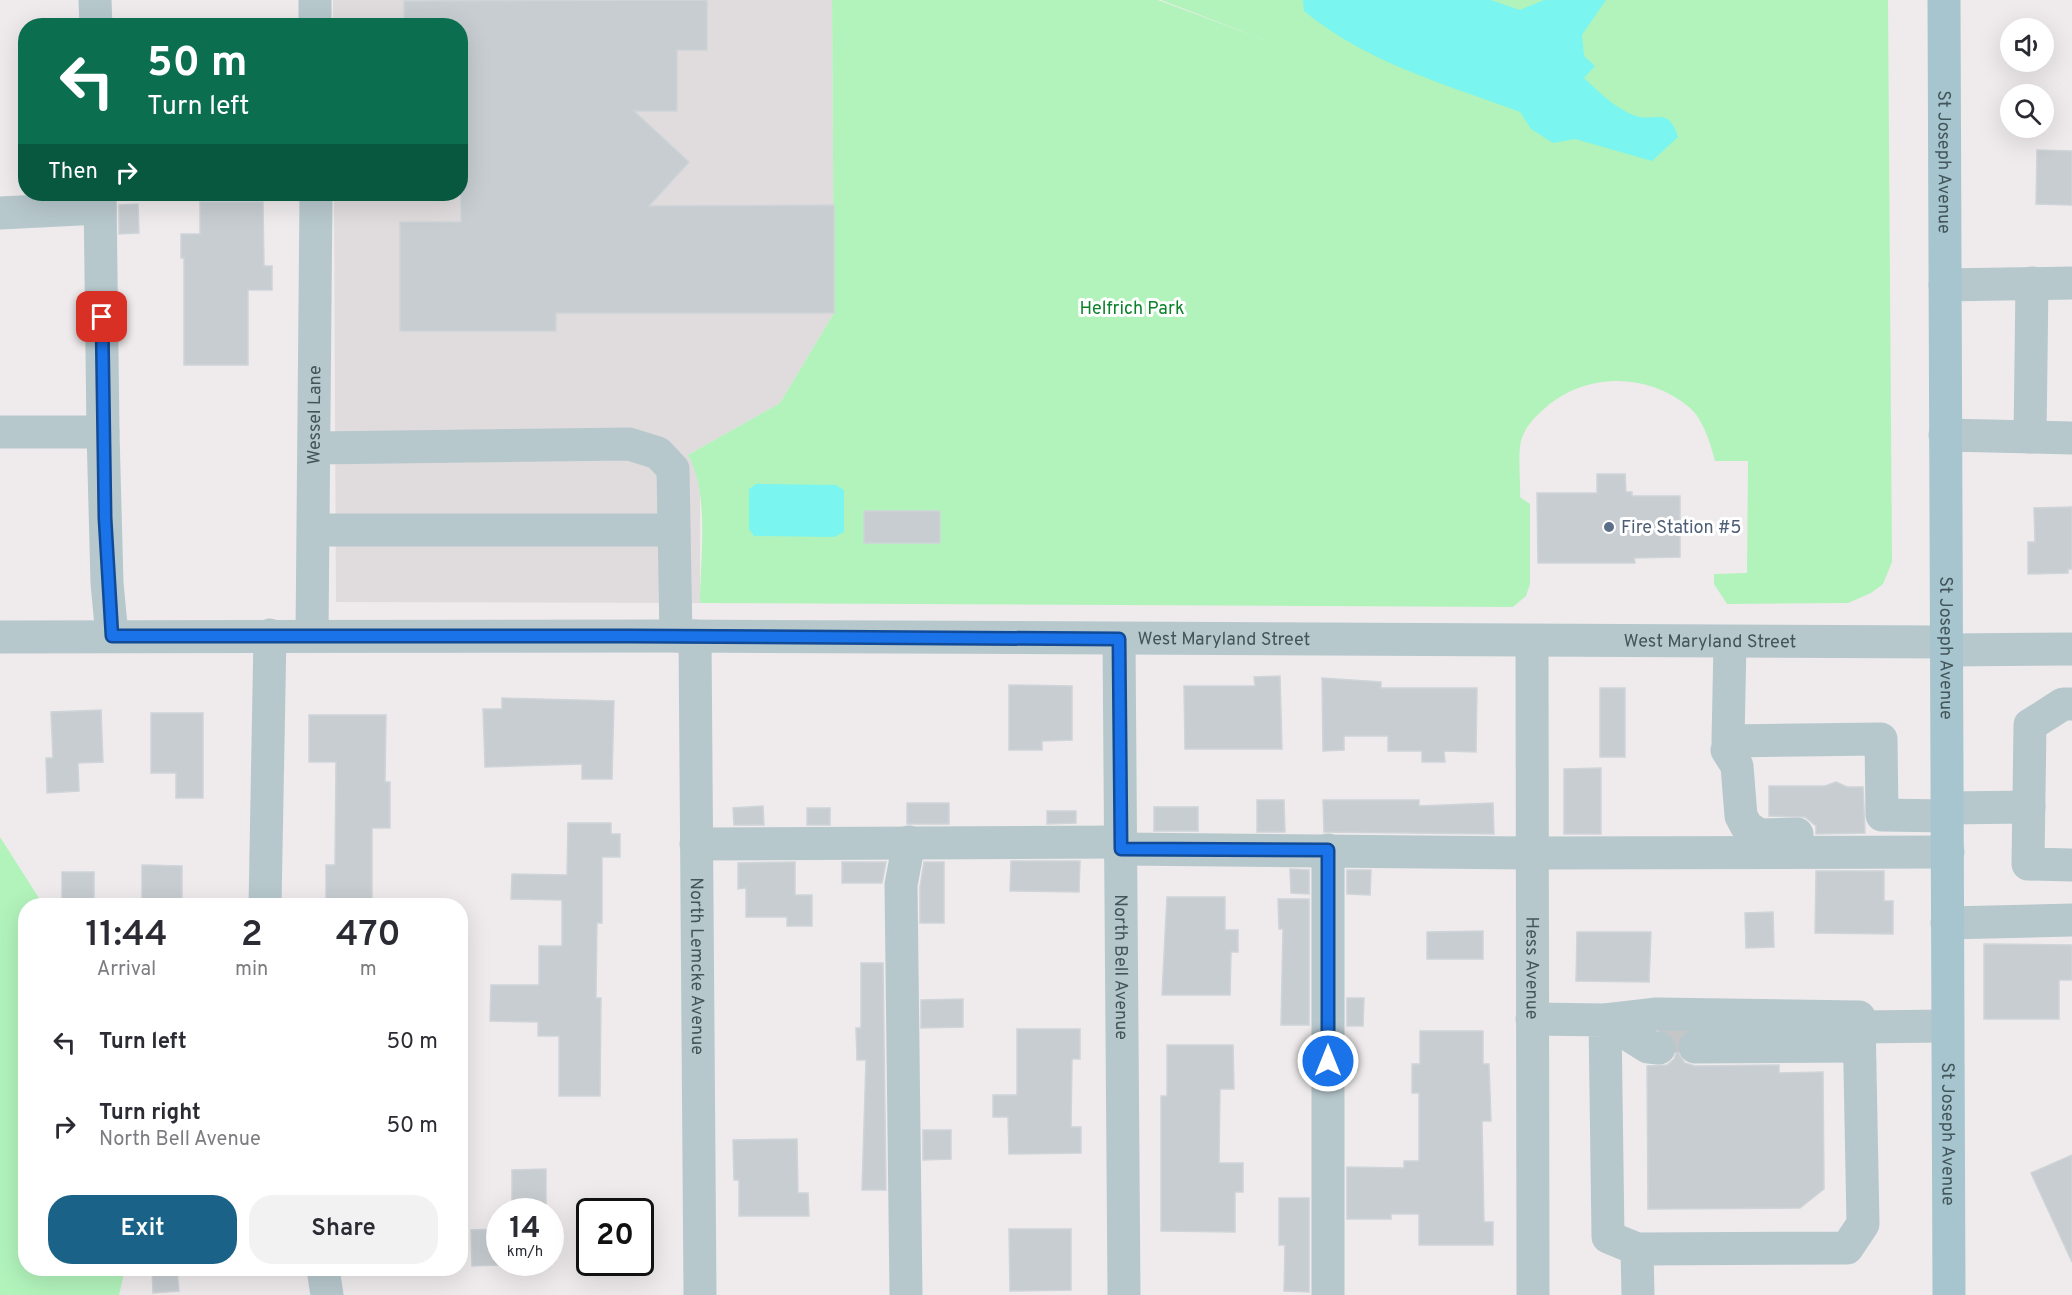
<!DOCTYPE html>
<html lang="en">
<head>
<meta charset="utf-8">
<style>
	:root { --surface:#fff; --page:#f2f2f3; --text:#2b2b33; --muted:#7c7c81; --accent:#1a6287 }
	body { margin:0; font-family:Overpass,sans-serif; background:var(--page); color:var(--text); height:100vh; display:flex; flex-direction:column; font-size:22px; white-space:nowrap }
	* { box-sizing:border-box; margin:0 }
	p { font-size:20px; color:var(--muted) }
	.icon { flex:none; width:33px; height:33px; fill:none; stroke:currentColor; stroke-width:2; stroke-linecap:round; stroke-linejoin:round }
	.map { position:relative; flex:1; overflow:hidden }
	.panel { position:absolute; left:18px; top:898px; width:450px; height:378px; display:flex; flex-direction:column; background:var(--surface); border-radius:24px; box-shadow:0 6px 24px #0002 }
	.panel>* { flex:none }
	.banner { position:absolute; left:18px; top:18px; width:450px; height:183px; border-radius:24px; box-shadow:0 6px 24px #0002; background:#0b6e4f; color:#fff; overflow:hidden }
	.fabs { position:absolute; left:2000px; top:18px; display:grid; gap:12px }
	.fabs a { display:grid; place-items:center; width:54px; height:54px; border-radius:50%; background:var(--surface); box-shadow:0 6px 24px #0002; font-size:30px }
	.speed { position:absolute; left:486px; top:1198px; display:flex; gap:12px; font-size:30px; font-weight:700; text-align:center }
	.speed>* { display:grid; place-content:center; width:78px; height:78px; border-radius:50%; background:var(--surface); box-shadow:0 6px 24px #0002; line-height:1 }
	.speed small { font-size:15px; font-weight:400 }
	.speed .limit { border:3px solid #111; border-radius:9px; background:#fff; color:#111 }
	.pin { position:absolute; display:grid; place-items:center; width:51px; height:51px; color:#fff; margin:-26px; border-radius:12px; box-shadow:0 3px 9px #0006 }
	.me { position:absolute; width:66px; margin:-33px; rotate:0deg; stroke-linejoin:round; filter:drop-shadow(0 0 4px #0008) }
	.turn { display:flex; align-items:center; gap:21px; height:126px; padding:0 30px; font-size:27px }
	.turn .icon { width:78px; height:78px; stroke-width:2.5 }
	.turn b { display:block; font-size:42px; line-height:51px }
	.then { display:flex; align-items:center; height:57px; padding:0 30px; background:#0003; gap:12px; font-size:22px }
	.eta { display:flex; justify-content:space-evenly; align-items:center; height:102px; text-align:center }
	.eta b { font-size:36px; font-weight:600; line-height:42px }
	.cta { display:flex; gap:12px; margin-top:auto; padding:12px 30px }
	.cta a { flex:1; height:69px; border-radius:24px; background:var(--accent); color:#fff; font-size:24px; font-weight:600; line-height:69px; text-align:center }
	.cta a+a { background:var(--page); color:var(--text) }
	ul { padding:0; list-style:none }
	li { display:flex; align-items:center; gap:18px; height:84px; padding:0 30px }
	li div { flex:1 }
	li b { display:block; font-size:22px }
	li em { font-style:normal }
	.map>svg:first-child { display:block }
	.education { fill:#e0dcde }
	.green { fill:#b2f3bb }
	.water { fill:#7af5ef }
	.building { fill:#c7cdd1; stroke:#ced4d8; stroke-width:1.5 }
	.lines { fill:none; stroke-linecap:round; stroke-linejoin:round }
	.minor-tunnel { stroke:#c4c6c8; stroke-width:33; stroke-dasharray:33 16; stroke-linecap:butt }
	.minor { stroke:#b7c8cd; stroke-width:33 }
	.major { stroke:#a7c5ce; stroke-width:33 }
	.route-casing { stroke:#114b97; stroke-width:15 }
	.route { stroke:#1a73e8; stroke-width:10 }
	.service-dot { fill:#5c6f8a; stroke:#fff; stroke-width:2 }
	.labels { text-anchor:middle; stroke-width:6; stroke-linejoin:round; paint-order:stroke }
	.street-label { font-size:18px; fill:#42555a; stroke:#fff }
	.park-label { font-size:18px; fill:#0c822a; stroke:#fff }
	.service-label { font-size:18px; fill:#4e5e75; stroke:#fff; text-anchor:start }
</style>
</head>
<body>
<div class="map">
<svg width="2072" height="1295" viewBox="0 0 2072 1295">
	<rect width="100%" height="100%" fill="#efebec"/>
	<path class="education" d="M333,0H832L834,313L780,403L688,455L696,470L700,491V603L336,602L334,194H460V26L333,25Z"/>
	<g class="green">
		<path d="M832,0H1158L1265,40L1161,0H1888L1892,562L1883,584L1871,593L1848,603L1727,604L1714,584V574L1747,573L1748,461H1715C1711,445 1703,419 1690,408C1648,372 1585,372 1544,409C1535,417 1526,426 1522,438C1517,451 1521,482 1520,497L1530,504V584L1526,596L1513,607L700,603C700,559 710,494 688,455L780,403L834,313Z"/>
		<path d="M0,837L44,906H26V1269H125L119,1295H0Z"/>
	</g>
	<g class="water">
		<path d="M1303,0H1491L1520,10L1544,0H1606L1582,35L1584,56L1595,66L1584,78C1599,92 1614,107 1633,115C1654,124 1668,104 1678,137L1652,161L1575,139L1553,143L1531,129L1520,112C1445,84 1367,63 1304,11Z"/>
		<path d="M756,484L836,485L844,490V532L834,537L754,536L749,529V489Z"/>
	</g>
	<g class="building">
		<path d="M707,0V50H677V111H634L689,162L649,206L834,205V313H556V331H400V222H461L460,26H404V1Z"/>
		<path d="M2037,150L2072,151V205L2036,204Z"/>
		<path d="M200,202H263L264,266H272V290H248V365H184V258H181V234H200Z"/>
		<path d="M138,204L139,233L119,234V205Z"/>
		<path d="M1597,474H1625L1626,492H1632V496H1680V557L1634,558L1635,563H1538L1537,493H1597Z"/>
		<path d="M2072,507V569H2068V573L2028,574V542H2035L2034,508Z"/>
		<rect x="864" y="511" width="76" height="32"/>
		<path d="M1280,676L1282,749H1185L1184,686H1255L1254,677Z"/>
		<path d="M1322,678L1381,682V688H1477L1476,752L1444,751L1445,762H1422V751H1388V736H1344V750L1323,751Z"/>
		<path d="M1009,685L1072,686V740L1042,741V750H1009Z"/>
		<rect x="1600" y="688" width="25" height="69"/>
		<path d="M502,698L614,701L612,779H582V764L485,767L483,709H502Z"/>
		<path d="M101,710L103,762L78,763L79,791L47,793L46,758H53L51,712Z"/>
		<path d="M151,713H203V798H176V773H151Z"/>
		<path d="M309,715H386L385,782H390V828H372V906H326V865H335L336,762H309Z"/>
		<path d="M1601,768V834H1564V769Z"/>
		<path d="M1836,782L1847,787H1863L1865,833L1816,834V826L1805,817L1769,816V786H1825Z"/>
		<path d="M1257,800H1284L1285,832H1257Z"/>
		<path d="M1323,800H1419V806L1493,803L1494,834L1324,832Z"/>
		<rect x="907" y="803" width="42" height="21"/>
		<path d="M763,806L764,825H734L733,808Z"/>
		<rect x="1154" y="807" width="44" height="24"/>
		<rect x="807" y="808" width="23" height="17"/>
		<path d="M1047,811H1076V823L1047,824Z"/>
		<path d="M568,823H611V834H620V857H602V923H597L596,998H601L600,1096H559V1036H538V1022L490,1021L491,985H539V946H562V900L511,899L512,874L567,875Z"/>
		<path d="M1011,861H1080L1079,892L1010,891Z"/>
		<path d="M795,862V895H812V926H787V917H746V888L738,889V863Z"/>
		<path d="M842,862H886L882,883H842Z"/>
		<path d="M924,862H944V923H920V887Z"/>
		<path d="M142,865L182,866V906H142Z"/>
		<path d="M1290,869L1309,870V894L1291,893Z"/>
		<path d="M1347,870H1371L1370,895L1347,894Z"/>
		<path d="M1816,871H1884V901H1893V934L1815,933Z"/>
		<rect x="62" y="872" width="32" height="34"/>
		<path d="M1167,897H1225V930H1238V952H1231L1230,995H1162Z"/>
		<path d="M1278,899H1309V1025H1281L1283,929H1279Z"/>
		<path d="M1773,912L1774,947L1746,948L1745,913Z"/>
		<path d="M1483,931V959H1427V932Z"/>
		<path d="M1577,932H1651L1649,982L1576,981Z"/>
		<path d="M1984,944L2072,945V980H2059V1019H1984Z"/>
		<path d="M861,963H883L886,1190H862L866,1060H857L856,1028H861Z"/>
		<path d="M1347,998H1364L1363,1026H1347Z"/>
		<path d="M963,999V1027L921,1028V1000Z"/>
		<path d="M1017,1029H1080V1059H1072L1071,1127H1081V1153L1009,1154L1008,1117H993V1095H1017Z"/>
		<path d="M1420,1031H1483V1064H1489L1491,1121H1482L1484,1222H1493V1245H1419V1214H1391V1219H1347V1167L1404,1168V1161H1419V1093H1412V1064H1420Z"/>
		<path d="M1167,1045H1233L1234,1089H1220L1219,1163H1243V1192H1235V1232L1161,1231V1096H1167Z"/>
		<path d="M1677,1051L1685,1063L1695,1066L1779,1065V1073L1823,1072L1824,1189L1800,1208L1648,1209L1647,1066L1667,1065L1674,1059Z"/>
		<path d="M923,1130H951V1159L923,1160Z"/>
		<path d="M797,1139L798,1193H808L809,1216H739V1180H734L733,1140Z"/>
		<path d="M2072,1155V1262L2031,1173Z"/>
		<path d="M546,1169V1210L512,1211V1170Z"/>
		<path d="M1279,1198H1309V1292L1284,1291L1285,1245H1279Z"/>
		<path d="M500,1229V1265L472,1266L471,1230Z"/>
		<path d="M1009,1229H1071V1290L1010,1291Z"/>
		<path d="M152,1269H177L179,1291L153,1293Z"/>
	</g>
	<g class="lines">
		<path class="minor-tunnel" d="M1659,1036H1695"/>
		<g class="minor">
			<path d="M95,0L96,26"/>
			<path d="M315,0V26"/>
			<path d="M100,194L103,432L107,583L112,636"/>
			<path d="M0,213L100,208"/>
			<path d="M1945,285L2072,283"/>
			<path d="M0,432H103"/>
			<path d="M1945,435L2072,438"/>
			<path d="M2030,437L2032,283"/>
			<path d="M316,448L629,444L658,453L673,469L676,636"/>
			<path d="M315,530H674"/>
			<path id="s1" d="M312,635L316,194"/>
			<path id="s2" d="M695,636L700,1295"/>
			<path id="s3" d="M0,637L676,636L1945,642"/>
			<path id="s4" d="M1119,639L1124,1295"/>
			<path id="s5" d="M1532,641L1533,1295"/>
			<path d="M1730,642L1728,741L1881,739L1882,815L1947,816"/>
			<path d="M1946,650L2072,649"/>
			<path d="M2072,704H2063L2030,725L2028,864L2072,865"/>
			<path d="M1727,750L1737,766L1741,816L1747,827L1760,835L1797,834"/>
			<path d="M1947,808L2029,807"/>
			<path d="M696,844L1121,842"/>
			<path d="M1121,849L1532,853L1948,852"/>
			<path d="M265,906L270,635"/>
			<path d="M1947,923L2072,920"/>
			<path d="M1532,1019L1605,1020L1657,1014L1859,1017L1863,1224L1847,1248L1637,1249L1608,1237L1605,1020"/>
			<path d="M1605,1020L1648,1047L1659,1048"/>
			<path d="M1859,1027L1947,1026"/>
			<path d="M1695,1047L1859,1046"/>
			<path d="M1637,1249L1638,1295"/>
			<path d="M323,1269L327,1295"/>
			<path d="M906,1295L901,885L909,842"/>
			<path d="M1328,1295V850"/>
		</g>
		<path class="major" id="s6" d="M1944,0L1949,1295"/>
	</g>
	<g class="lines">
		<g class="route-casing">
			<path id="route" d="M102,317L105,518L112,636H630L1119,639L1121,849L1328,850V1061"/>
		</g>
		<use href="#route" class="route"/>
	</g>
	<circle class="service-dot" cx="1609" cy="527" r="6"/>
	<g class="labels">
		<g class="street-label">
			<text dy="6" stroke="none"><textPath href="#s6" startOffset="162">St Joseph Avenue</textPath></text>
			<text dy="6" stroke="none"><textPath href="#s1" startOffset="220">Wessel Lane</textPath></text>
			<text dy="6" stroke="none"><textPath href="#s3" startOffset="1224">West Maryland Street</textPath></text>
			<text dy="6" stroke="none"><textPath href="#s3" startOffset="1710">West Maryland Street</textPath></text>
			<text dy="6" stroke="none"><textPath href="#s6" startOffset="648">St Joseph Avenue</textPath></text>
			<text dy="6" stroke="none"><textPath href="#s2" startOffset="330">North Lemcke Avenue</textPath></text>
			<text dy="6" stroke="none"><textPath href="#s4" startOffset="328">North Bell Avenue</textPath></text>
			<text dy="6" stroke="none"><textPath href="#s5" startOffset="327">Hess Avenue</textPath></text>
			<text dy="6" stroke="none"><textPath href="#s6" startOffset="1134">St Joseph Avenue</textPath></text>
		</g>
		<g class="park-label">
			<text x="1132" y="314">Helfrich Park</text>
		</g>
		<g class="service-label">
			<text x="1621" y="533">Fire Station #5</text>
		</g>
	</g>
</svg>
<div class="fabs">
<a><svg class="icon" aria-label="sound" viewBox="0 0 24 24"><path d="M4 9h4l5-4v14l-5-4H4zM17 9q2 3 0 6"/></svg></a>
<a><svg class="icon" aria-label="search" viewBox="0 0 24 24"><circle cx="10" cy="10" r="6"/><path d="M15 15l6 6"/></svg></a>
</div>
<div class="speed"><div>14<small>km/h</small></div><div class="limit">20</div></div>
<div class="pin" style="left:102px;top:317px;background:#d93025"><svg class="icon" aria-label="arrive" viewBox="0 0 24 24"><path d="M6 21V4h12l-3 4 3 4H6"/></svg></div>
<svg class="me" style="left:1328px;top:1061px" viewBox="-20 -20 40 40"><circle r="17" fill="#1a73e8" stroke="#fff" stroke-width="3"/><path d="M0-11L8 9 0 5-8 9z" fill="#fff"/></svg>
<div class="banner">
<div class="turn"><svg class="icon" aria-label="left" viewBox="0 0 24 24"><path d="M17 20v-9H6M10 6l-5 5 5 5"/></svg><div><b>50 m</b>Turn left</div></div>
<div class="then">Then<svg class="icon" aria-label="right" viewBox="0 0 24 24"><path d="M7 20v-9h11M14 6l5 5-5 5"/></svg></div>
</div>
<section class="panel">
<div class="eta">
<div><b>11:44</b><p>Arrival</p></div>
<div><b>2</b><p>min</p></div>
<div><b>470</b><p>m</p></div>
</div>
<ul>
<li><svg class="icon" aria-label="left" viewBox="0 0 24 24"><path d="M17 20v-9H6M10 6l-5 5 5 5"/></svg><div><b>Turn left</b></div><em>50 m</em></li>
<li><svg class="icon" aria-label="right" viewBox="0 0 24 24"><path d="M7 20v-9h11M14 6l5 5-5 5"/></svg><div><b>Turn right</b><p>North Bell Avenue</p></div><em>50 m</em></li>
</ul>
<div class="cta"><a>Exit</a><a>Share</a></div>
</section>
</div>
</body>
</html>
